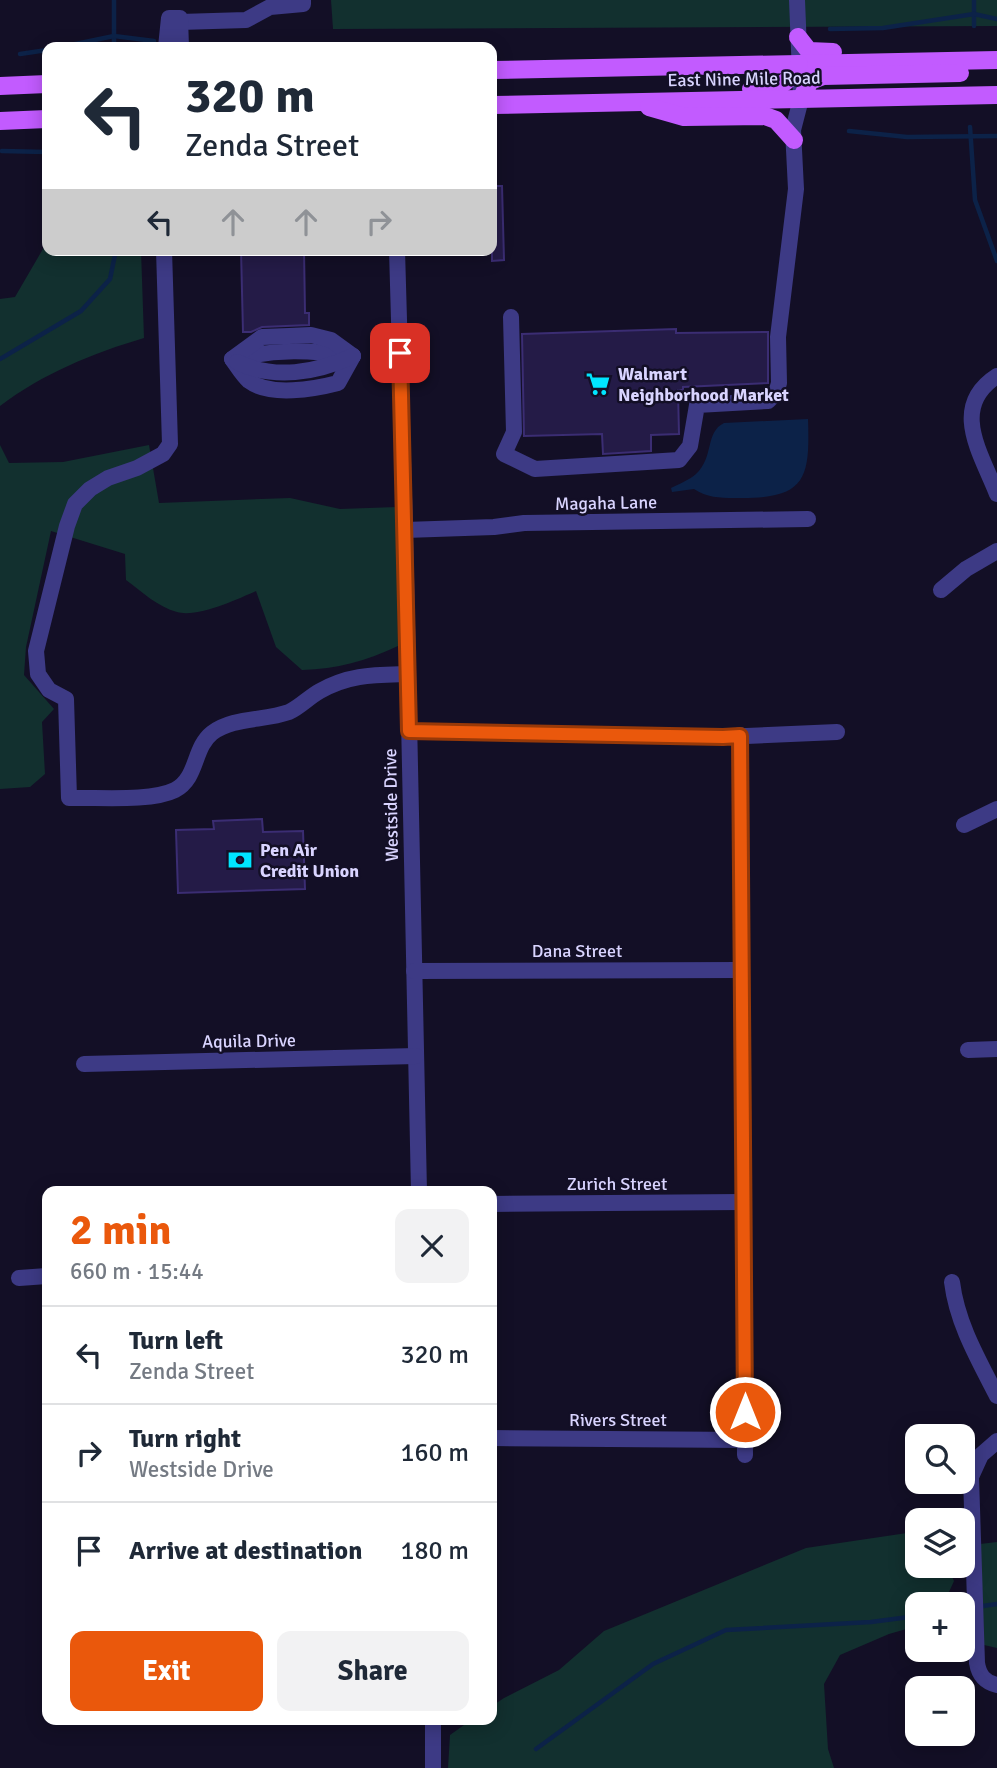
<!DOCTYPE html>
<html lang="en">
<head>
<meta charset="utf-8">
<style>
	:root { --surface:#fff; --page:#f2f2f3; --text:#1f2937; --muted:#747a83; --line:#e0e1e3; --accent:#ea580c }
	body { margin:0; font-family:Signika,sans-serif; background:var(--page); color:var(--text); height:100vh; display:flex; flex-direction:column; font-size:26px; white-space:nowrap }
	* { box-sizing:border-box; margin:0 }
	p { font-size:23px; color:var(--muted) }
	.icon { flex:none; width:38px; height:38px; fill:none; stroke:currentColor; stroke-width:2; stroke-linecap:round; stroke-linejoin:round }
	.map { position:relative; flex:1; overflow:hidden }
	.drawer { position:absolute; left:42px; top:1186px; width:455px; height:539px; display:flex; flex-direction:column; background:var(--surface); border-radius:14px; box-shadow:0 4px 18px #0003 }
	.drawer>* { flex:none }
	.top-card { position:absolute; left:42px; top:42px; width:455px; height:214px; border-radius:14px; box-shadow:0 4px 18px #0003; background:#fff; color:var(--text); overflow:hidden }
	.controls { position:absolute; left:905px; top:1424px; display:grid; gap:14px }
	.controls a { display:grid; place-items:center; width:70px; height:70px; border-radius:14px; background:var(--surface); box-shadow:0 4px 18px #0003; font-size:35px }
	.pin { position:absolute; display:grid; place-items:center; width:60px; height:60px; color:#fff; margin:-30px; border-radius:14px; box-shadow:0 4px 10px #0006 }
	.me { position:absolute; width:77px; margin:-38px; rotate:0deg; stroke-linejoin:round; filter:drop-shadow(0 0 5px #0008) }
	.turn { display:flex; align-items:center; gap:24px; height:147px; padding:0 28px; font-size:32px }
	.turn .icon { width:91px; height:91px; stroke-width:2.5 }
	.turn b { display:block; font-size:49px; line-height:60px }
	.lanes { display:flex; align-items:center; height:66px; padding:0 28px; background:#0003; justify-content:center; gap:35px; direction:ltr }
	.lanes .off { opacity:.35 }
	.round { display:grid; place-items:center; flex:none; width:74px; height:74px; border-radius:14px; background:var(--page) }
	.head { display:flex; align-items:center; justify-content:space-between; height:119px; padding:0 28px }
	h1 { font-size:42px; font-weight:800; line-height:52px; color:var(--accent) }
	.action { display:flex; gap:14px; margin-top:auto; padding:14px 28px }
	.action a { flex:1; height:80px; border-radius:14px; background:var(--accent); color:#fff; font-size:28px; font-weight:800; line-height:80px; text-align:center }
	.action a+a { background:var(--page); color:var(--text) }
	ul { padding:0; list-style:none }
	li { display:flex; align-items:center; gap:21px; height:98px; padding:0 28px; border-top:2px solid var(--line) }
	li div { flex:1 }
	li b { display:block; font-size:26px }
	li em { font-style:normal }
	.map>svg:first-child { display:block }
	.green { fill:#12302f }
	.water { fill:#0c2248 }
	.lines { fill:none; stroke-linecap:round; stroke-linejoin:round }
	.stream { stroke:#0c2248; stroke-width:4.5 }
	.building { fill:#241b47; stroke:#3b2d73; stroke-width:2 }
	.minor { stroke:#3d3a85; stroke-width:16 }
	.major { stroke:#c25bff; stroke-width:18 }
	.route-casing { stroke:#983908; stroke-width:18 }
	.route { stroke:#ea580c; stroke-width:12 }
	.labels { text-anchor:middle; stroke-width:5; stroke-linejoin:round; paint-order:stroke }
	.street-label { font-size:18px; fill:#d9d4ff; stroke:#130f26 }
	.poi-label { font-size:18px; font-weight:bold; fill:#d9d4ff; stroke:#130f26; text-anchor:start }
</style>
</head>
<body>
<div class="map">
<svg width="997" height="1768" viewBox="0 0 997 1768">
	<rect width="100%" height="100%" fill="#130f26"/>
	<g class="green">
		<path d="M331,0H997V26L333,29Z"/>
		<path d="M47,242V250H141L144,338C93,353 42,374 0,406V299L15,297Z"/>
		<path d="M0,445L9,463L63,462L149,445L159,503L290,498L340,509L397,507L398,646C366,661 337,669 302,670L276,647L256,591C238,599 197,618 177,612C158,607 142,592 126,580L125,554L51,531L26,647L24,675L54,709L42,722L45,774L30,787L0,789Z"/>
		<path d="M907,1533L917,1536V1566H947L954,1581L943,1605H917V1626L889,1634L840,1655L824,1684L828,1749L834,1768H448L450,1735L471,1720H492V1706L504,1698L559,1670L604,1631L806,1548Z"/>
		<path d="M997,1542V1648L984,1645L980,1544Z"/>
	</g>
	<path class="water" d="M808,419C810,478 806,498 742,498C725,498 709,499 694,489L672,492L671,488C679,484 689,480 696,474C714,458 705,432 724,423Z"/>
	<g class="lines">
		<g class="stream">
			<path d="M114,0V47"/>
			<path d="M974,26V0"/>
			<path d="M830,29L883,28L974,14L997,19"/>
			<path d="M61,47L114,36L154,41"/>
			<path d="M20,54L47,50"/>
			<path d="M970,127L975,200L997,261"/>
			<path d="M849,131L907,137L997,136"/>
			<path d="M2,151L47,152"/>
			<path d="M0,359L81,311L110,279L116,250"/>
			<path d="M962,1609L997,1604"/>
			<path d="M536,1749L653,1664L726,1630L871,1622L917,1616"/>
		</g>
	</g>
	<g class="building">
		<path d="M492,186H502L504,260L492,261Z"/>
		<path d="M241,250H304L305,313H309V325L262,327L251,332H243Z"/>
		<path d="M676,329V333L768,332V383L683,387V390H678L679,434L651,435V451L603,454L602,434L524,436L522,334Z"/>
		<path d="M262,819L263,832L303,831L305,889L178,893L176,830L214,829L213,821Z"/>
	</g>
	<g class="lines">
		<g class="minor">
			<path d="M180,22L246,20L270,7L303,4V0"/>
			<path d="M166,47L169,18H180L181,47"/>
			<path d="M164,250L170,444L163,454L137,468L108,478L90,489L75,504L67,526L36,651L38,674L49,690L66,699L69,798C97,797 151,802 175,790C198,778 193,748 212,733C233,717 264,721 289,712C300,707 309,697 320,691C350,674 375,675 408,674"/>
			<path d="M397,250L405,530L419,1192"/>
			<path d="M511,317L514,432L504,454L535,469L679,460L690,446L697,405L768,401L776,393L779,383L778,337L796,189L793,130L801,99L797,0"/>
			<path d="M238,358C276,349 311,350 350,356"/>
			<path d="M232,359C237,366 243,376 249,381C270,397 315,389 338,383L353,356"/>
			<path d="M232,359L262,337L289,336L311,335L331,340L353,356"/>
			<path d="M237,362C274,380 316,373 353,356"/>
			<path d="M997,376C949,407 981,453 997,494"/>
			<path d="M405,530L494,527L524,523L808,519"/>
			<path d="M941,590L966,569L997,551"/>
			<path d="M409,731L723,737L837,732"/>
			<path d="M740,735L745,1455"/>
			<path d="M964,825L997,809"/>
			<path d="M414,971L740,970"/>
			<path d="M968,1050L997,1049"/>
			<path d="M84,1064L416,1056"/>
			<path d="M492,1204L742,1202"/>
			<path d="M19,1278L47,1276"/>
			<path d="M952,1282C957,1323 978,1359 997,1396"/>
			<path d="M492,1438L745,1440"/>
			<path d="M997,1441L981,1455L971,1477L977,1663C979,1675 984,1682 997,1685"/>
			<path d="M433,1720V1768"/>
		</g>
		<g class="major">
			<path d="M798,37L809,51L833,52"/>
			<path d="M492,70L997,60"/>
			<path d="M0,86L47,84"/>
			<path d="M751,89C778,88 786,88 799,64"/>
			<path d="M801,99L810,81L823,76L960,73"/>
			<path d="M492,105L997,95"/>
			<path d="M649,107L684,117L765,116L776,120L794,140"/>
			<path d="M0,121L47,119"/>
		</g>
	</g>
	<g class="lines">
		<g class="route-casing">
			<path id="route" d="M400,353L409,731L723,737L740,736L745,1412"/>
		</g>
		<use href="#route" class="route"/>
	</g>
	<defs>
		<g id="supermarket-bare" transform="scale(1.89)"><path d="M-6-5.5h2.5l.6 2H6L4.5 2H-2.5L-4.4-4H-6ZM-1.5 3.2a1.3 1.3 0 1 0 .1 0ZM3 3.2a1.3 1.3 0 1 0 .1 0Z" fill="#00e5ff" stroke="#130f26" stroke-width="2.5" paint-order="stroke"/></g>
		<g id="bank-bare" transform="scale(1.89)"><path d="M-6-4H6V4H-6ZM0-2.3a2.3 2.3 0 1 0 0 4.6a2.3 2.3 0 1 0 0-4.6Z" fill="#00e5ff" stroke="#130f26" stroke-width="2.5" paint-order="stroke"/></g>
	</defs>
	<g fill-rule="evenodd">
		<use href="#supermarket-bare" x="598" y="384"/>
		<use href="#bank-bare" x="240" y="860"/>
	</g>
	<g class="labels">
		<g class="street-label">
			<text transform="translate(744 79) rotate(-1)" y="6">East Nine Mile Road</text>
			<text transform="translate(606 503) rotate(-1)" y="6">Magaha Lane</text>
			<text transform="translate(391 805) rotate(-91)" y="6">Westside Drive</text>
			<text x="577" y="957">Dana Street</text>
			<text transform="translate(249 1041) rotate(-1)" y="6">Aquila Drive</text>
			<text x="617" y="1190">Zurich Street</text>
			<text x="618" y="1426">Rivers Street</text>
		</g>
		<g class="poi-label">
			<text x="618" y="380">Walmart<tspan x="618" dy="21">Neighborhood Market</tspan></text>
			<text x="260" y="856">Pen Air<tspan x="260" dy="21">Credit Union</tspan></text>
		</g>
	</g>
</svg>
<div class="controls">
<a><svg class="icon" aria-label="search" viewBox="0 0 24 24"><circle cx="10" cy="10" r="6"/><path d="M15 15l6 6"/></svg></a>
<a><svg class="icon" aria-label="layers" viewBox="0 0 24 24"><path d="M12 4l9 5-9 5-9-5zM3 14l9 5 9-5"/></svg></a>
<a>+</a>
<a>−</a>
</div>
<div class="pin" style="left:400px;top:353px;background:#d93025"><svg class="icon" aria-label="arrive" viewBox="0 0 24 24"><path d="M6 21V4h12l-3 4 3 4H6"/></svg></div>
<svg class="me" style="left:745px;top:1412px" viewBox="-20 -20 40 40"><circle r="17" fill="#ea580c" stroke="#fff" stroke-width="3"/><path d="M0-11L8 9 0 5-8 9z" fill="#fff"/></svg>
<div class="top-card">
<div class="turn"><svg class="icon" aria-label="left" viewBox="0 0 24 24"><path d="M17 20v-9H6M10 6l-5 5 5 5"/></svg><div><b>320 m</b>Zenda Street</div></div>
<div class="lanes"><svg class="icon" aria-label="left" viewBox="0 0 24 24"><path d="M17 20v-9H6M10 6l-5 5 5 5"/></svg><svg class="icon off" aria-label="ahead" viewBox="0 0 24 24"><path d="M12 20V5M6 11l6-6 6 6"/></svg><svg class="icon off" aria-label="ahead" viewBox="0 0 24 24"><path d="M12 20V5M6 11l6-6 6 6"/></svg><svg class="icon off" aria-label="right" viewBox="0 0 24 24"><path d="M7 20v-9h11M14 6l5 5-5 5"/></svg></div>
</div>
<section class="drawer">
<div class="head"><div><h1>2 min</h1><p>660 m · 15:44</p></div><a class="round"><svg class="icon" aria-label="close" viewBox="0 0 24 24"><path d="M6 6l12 12M18 6L6 18"/></svg></a></div>
<ul>
<li><svg class="icon" aria-label="left" viewBox="0 0 24 24"><path d="M17 20v-9H6M10 6l-5 5 5 5"/></svg><div><b>Turn left</b><p>Zenda Street</p></div><em>320 m</em></li>
<li><svg class="icon" aria-label="right" viewBox="0 0 24 24"><path d="M7 20v-9h11M14 6l5 5-5 5"/></svg><div><b>Turn right</b><p>Westside Drive</p></div><em>160 m</em></li>
<li><svg class="icon" aria-label="arrive" viewBox="0 0 24 24"><path d="M6 21V4h12l-3 4 3 4H6"/></svg><div><b>Arrive at destination</b></div><em>180 m</em></li>
</ul>
<div class="action"><a>Exit</a><a>Share</a></div>
</section>
</div>
</body>
</html>
